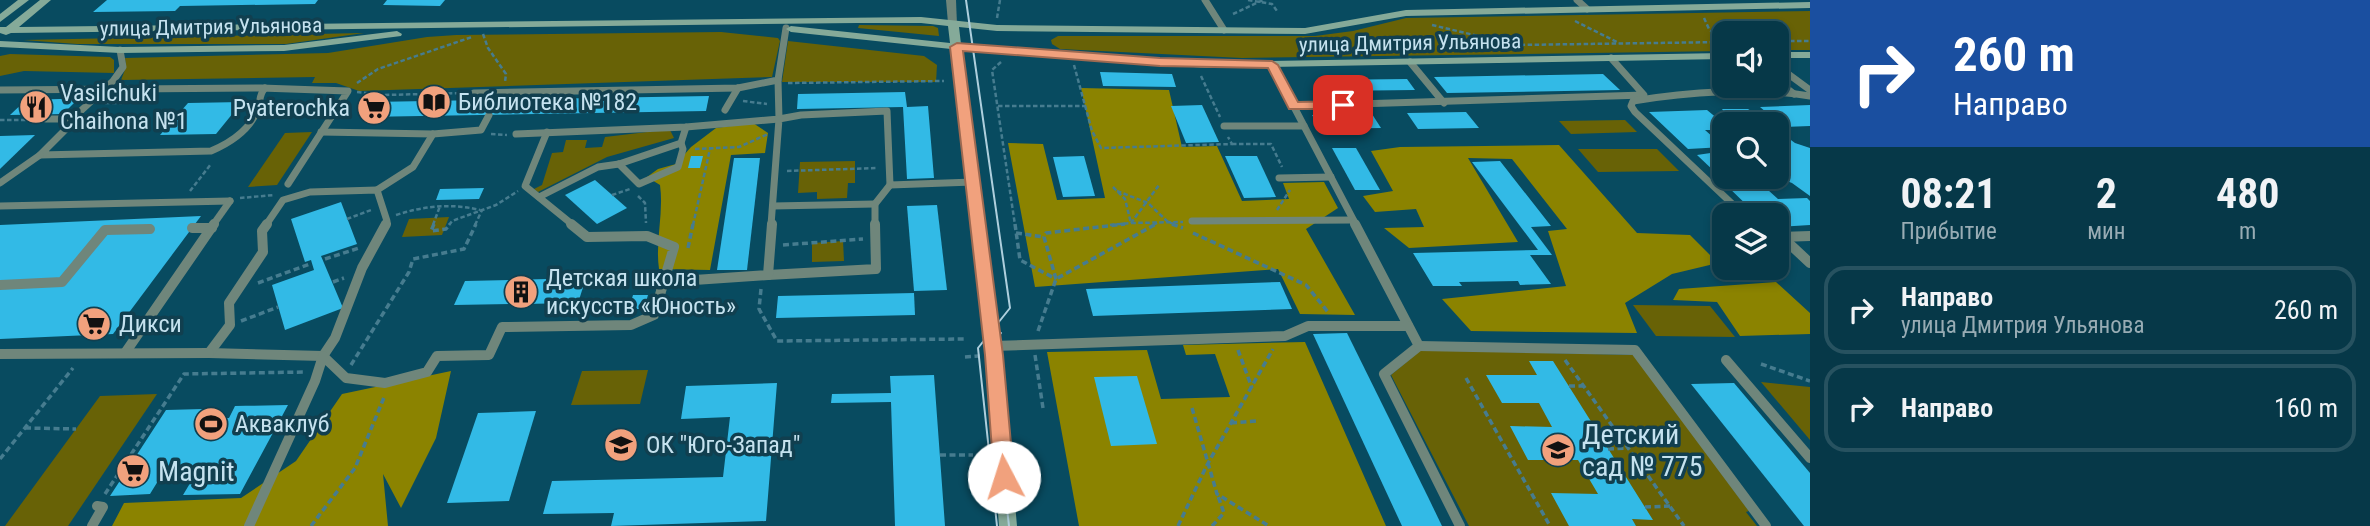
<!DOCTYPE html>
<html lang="ru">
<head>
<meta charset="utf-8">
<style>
	:root { --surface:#063848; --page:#0f3f4f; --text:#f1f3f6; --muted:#98acb4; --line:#275260 }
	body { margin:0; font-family:"Roboto Condensed",sans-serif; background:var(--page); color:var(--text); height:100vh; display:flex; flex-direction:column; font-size:26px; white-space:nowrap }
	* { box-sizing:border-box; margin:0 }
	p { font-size:23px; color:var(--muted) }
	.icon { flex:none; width:38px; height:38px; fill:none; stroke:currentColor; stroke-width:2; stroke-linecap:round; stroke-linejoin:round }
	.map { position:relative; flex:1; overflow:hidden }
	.details { display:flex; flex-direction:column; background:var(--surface); width:560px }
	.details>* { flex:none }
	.top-card { background:#1a4fa0; color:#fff; overflow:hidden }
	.buttons { position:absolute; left:1712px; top:21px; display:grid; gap:14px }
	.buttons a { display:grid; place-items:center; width:77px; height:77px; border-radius:14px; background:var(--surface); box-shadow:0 4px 10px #0003,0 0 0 2px var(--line); font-size:35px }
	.pin { position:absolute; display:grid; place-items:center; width:60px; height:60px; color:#fff; margin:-30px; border-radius:14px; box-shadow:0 4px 10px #0006 }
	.me { position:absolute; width:77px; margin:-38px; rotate:355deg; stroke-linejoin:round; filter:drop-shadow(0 0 5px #0008) }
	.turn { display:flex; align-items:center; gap:24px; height:147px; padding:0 28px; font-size:32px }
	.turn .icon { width:91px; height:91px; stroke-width:2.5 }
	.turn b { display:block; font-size:49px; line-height:60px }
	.eta { display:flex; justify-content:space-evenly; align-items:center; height:119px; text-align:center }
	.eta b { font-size:42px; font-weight:700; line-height:49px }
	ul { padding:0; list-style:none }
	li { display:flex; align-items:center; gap:21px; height:88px; margin:0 14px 10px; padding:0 14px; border:4px solid var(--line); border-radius:21px }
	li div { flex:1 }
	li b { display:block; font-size:26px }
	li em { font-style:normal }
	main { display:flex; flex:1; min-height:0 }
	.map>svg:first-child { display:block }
	.green { fill:#686206 }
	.forest { fill:#8b8300 }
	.building { fill:#32bae6 }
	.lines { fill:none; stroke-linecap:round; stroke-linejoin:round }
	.path-far1 { stroke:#467c8f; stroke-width:2.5; stroke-dasharray:4.5 2.5; stroke-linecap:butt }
	.path { stroke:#467c8f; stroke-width:3.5; stroke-dasharray:6 3.5; stroke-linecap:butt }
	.service-far1 { stroke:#6f867b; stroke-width:7 }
	.service { stroke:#6f867b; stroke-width:10 }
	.tertiary { fill:#6f867b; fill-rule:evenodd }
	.secondary { fill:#85aa99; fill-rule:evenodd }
	.tram { stroke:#aecfdd; stroke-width:2 }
	.route { fill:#f1a17d; stroke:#9d6951; stroke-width:2 }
	.labels { text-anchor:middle; stroke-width:7; stroke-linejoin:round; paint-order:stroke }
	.far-street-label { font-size:21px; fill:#c5e2ef; stroke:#113f4f }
	.poi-label { font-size:24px; fill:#c5e2ef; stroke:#113f4f; text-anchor:start }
	.near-poi-label { font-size:28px; fill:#c5e2ef; stroke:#113f4f; text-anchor:start }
</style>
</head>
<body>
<main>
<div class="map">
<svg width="1810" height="526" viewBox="0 0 1810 526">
	<rect width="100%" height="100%" fill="#084b60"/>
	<g class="green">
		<path d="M1810,11V50H1776V33H1724V51L1242,58L1060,49L1052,44L1051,40L1058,36H1315L1353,31L1406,18Z"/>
		<path d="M859,25L933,26L938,28L939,36L858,28Z"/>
		<path d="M721,32L778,38L780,41L772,77L359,91L336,83H312L315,77L121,80L126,67L125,58L328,53L427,37L456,35Z"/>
		<path d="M364,33L286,44H77L23,40Z"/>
		<path d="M788,41L924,56L937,65L936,82H782Z"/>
		<path d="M10,54L110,57L114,60V73L24,71L0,76V56Z"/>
		<path d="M1625,120L1637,132L1571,134L1559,121Z"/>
		<path d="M664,130H670L674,138L607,157L538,192L534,189L542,185L552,153L563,152L566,140H587L585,148L602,147L605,137Z"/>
		<path d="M312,132L277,185L248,187L285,133Z"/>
		<path d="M1578,149H1657L1679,171L1598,172Z"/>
		<path d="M855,161V183H848L847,198L817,199V192L798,193L800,162Z"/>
		<path d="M449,217L442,235L402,237L409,219Z"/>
		<path d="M843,241L844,261L812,262V243Z"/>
		<path d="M1633,305L1710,306L1735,337L1656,336Z"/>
		<path d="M1421,350L1634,355L1749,511L1746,512L1757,526H1469L1391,375Z"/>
		<path d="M648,370L640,404L571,405L582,371Z"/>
		<path d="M1761,382L1810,387V440Z"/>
		<path d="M157,394L68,526H5L100,396Z"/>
	</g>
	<g class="forest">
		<path d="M1081,88L1169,90L1182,147L1217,146L1242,201L1289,199L1283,183L1324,182L1338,208L1306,229L1355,315L1300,314L1278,269L1035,287L1008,143L1043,144L1057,200L1105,198Z"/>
		<path d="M753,123L768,133L765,153L731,155L710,270L659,269C655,241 664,213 660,185L647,177L658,169L676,164L691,147L716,128Z"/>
		<path d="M1559,145L1637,233L1690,235L1718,263L1672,274L1625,303L1637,333L1471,331L1442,299L1566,286L1548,231L1567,229L1512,159L1468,158L1518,242L1409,248L1384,228L1424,227L1416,209L1375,212L1363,196L1393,191L1371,151L1400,147Z"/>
		<path d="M1776,282L1810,313V334L1740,336L1717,302L1673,300L1679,289Z"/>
		<path d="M1305,342L1386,526H1079L1047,352L1147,350L1161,399L1230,397L1215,354L1186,355L1183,345Z"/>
		<path d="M451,371L436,438L401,508L383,474L388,526H112L124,503L241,498L296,461L342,394Z"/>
	</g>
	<g class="building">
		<path d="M107,0H318L315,4L180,6L175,11L93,12Z"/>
		<path d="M387,0H445L440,6L383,5Z"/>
		<path d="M1100,72L1172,74L1176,87L1103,86Z"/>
		<path d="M1603,74L1620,90L1447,93L1434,77Z"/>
		<path d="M1407,79L1415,90L1329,91L1322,80Z"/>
		<path d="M905,92L907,107L928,106L934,178L907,179L903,107L797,109L798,94Z"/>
		<path d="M709,96L706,111L363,117L372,102Z"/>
		<path d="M60,99H78L63,114L10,115L26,100Z"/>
		<path d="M242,102L216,134L160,135L188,103Z"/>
		<path d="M1202,105L1219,142L1186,143L1171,106Z"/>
		<path d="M1810,105V126L1784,127L1760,107Z"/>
		<path d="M1722,109H1748L1771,124H1733Z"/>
		<path d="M1707,110L1724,124V130H1705L1724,147L1688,149L1649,112Z"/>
		<path d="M1466,112L1479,128L1418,129L1407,113Z"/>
		<path d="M1372,114L1381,128L1321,129L1312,115Z"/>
		<path d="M1776,129L1795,143L1810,148V196L1792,183L1776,177Z"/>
		<path d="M35,135L0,169V136Z"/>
		<path d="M1332,148H1356L1380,190H1355Z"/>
		<path d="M1724,151V173L1715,172L1697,155Z"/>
		<path d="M691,156H703L700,168H688Z"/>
		<path d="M1084,156L1095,196L1063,197L1053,157Z"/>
		<path d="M1225,156H1257L1276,197L1244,198Z"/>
		<path d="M734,158H760L747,270H717Z"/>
		<path d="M1500,161L1551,226L1531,227L1552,255H1530L1551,284L1520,285L1518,281L1459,282L1462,286H1433L1413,253L1538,250L1472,162Z"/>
		<path d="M595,180L627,208L597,224L565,195Z"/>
		<path d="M1758,181L1778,199L1807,198L1810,201V225L1776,227V215H1757L1723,182Z"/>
		<path d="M484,188L479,199L436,200L440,189Z"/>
		<path d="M341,202L357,244L321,256L343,308L285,330L272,285L314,270L311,260L305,262L291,219Z"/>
		<path d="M937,205L947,290L914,291L907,206Z"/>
		<path d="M201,216L113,334L0,339V225Z"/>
		<path d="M586,278L578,303L454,305L465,281Z"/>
		<path d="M1280,282L1292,309L1093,316L1086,289Z"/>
		<path d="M914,293L915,315L776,318L778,296Z"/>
		<path d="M633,295H648L644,309H629Z"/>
		<path d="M1347,333L1428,497L1442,526H1402L1313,334Z"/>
		<path d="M1529,361H1553L1653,520L1632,519L1636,526H1569L1551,493L1598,494L1578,460H1528L1510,426L1552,427L1539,403H1502L1486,375H1537Z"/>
		<path d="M934,375L945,526H895L891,402L831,403L832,394L891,393L890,376Z"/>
		<path d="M1137,376L1157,444L1111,446L1094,377Z"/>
		<path d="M777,383L766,521L611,526L614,513L543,514L552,481L723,477L730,417L681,419L686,386Z"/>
		<path d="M1734,383L1810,473V526H1804L1691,384Z"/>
		<path d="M288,405L240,494L183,495L192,480L158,481L150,494L110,496L166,410L203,409L197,418H229L235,406Z"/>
		<path d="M536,411L509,501L447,503L478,413Z"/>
	</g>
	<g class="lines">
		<g class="path-far1">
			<path d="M1248,0L1272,4L1277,11"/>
			<path d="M1233,14L1263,0"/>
			<path d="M997,18L1000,0"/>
			<path d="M1704,18L1709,29L1722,41"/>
			<path d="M1575,21L1619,43"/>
			<path d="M1432,25L1516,45L1724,42"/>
			<path d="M483,34L488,48L506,74L505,82"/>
			<path d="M1776,41H1810"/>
			<path d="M1001,62L992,70L1015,225"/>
			<path d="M1074,65L1092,131L1101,148L1232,144L1228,137"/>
			<path d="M1201,76L1220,117"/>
			<path d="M357,83L378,69L472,37"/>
			<path d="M788,83L944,81"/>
			<path d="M357,92L384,95L465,93"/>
			<path d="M743,101L767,104"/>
			<path d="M105,103H122"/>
			<path d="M998,106H1086"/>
			<path d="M0,120H36"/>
			<path d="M491,134L507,135"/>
			<path d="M1232,144H1271L1282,167"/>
			<path d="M695,149L739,147L768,134"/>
			<path d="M787,171L877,168"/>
			<path d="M1113,187L1125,199L1131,223L1183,222"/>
			<path d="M190,191L211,164"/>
			<path d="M1117,191L1148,203L1168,222L1177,225"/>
			<path d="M612,195L630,189"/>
			<path d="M638,196L645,203L646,223"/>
			<path d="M240,198L274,195"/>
			<path d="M1277,210L1290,190"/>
			<path d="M396,215C424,206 451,203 480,210"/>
			<path d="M347,219L371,210"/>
			<path d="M433,225L440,206"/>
			<path d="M449,225L452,221L496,205L518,191"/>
			<path d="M475,225L482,210"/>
			<path d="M693,225L710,149"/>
			<path d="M1110,225L1131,223L1159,185"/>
			<path d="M1153,225L1159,222"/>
		</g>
		<g class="path">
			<path d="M434,224L431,231L446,229L450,224"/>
			<path d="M1015,224L1020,260L1056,279"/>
			<path d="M1172,224L1183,228"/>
			<path d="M1016,233L1044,237"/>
			<path d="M1193,233L1306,285L1328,312"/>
			<path d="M783,245L863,239"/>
			<path d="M688,248L693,224"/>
			<path d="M325,259L359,248"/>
			<path d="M1056,279L1044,237L1046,233L1125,224"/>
			<path d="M333,282L344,278"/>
			<path d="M258,283L310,264"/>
			<path d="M761,289L759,309L777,341L964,339"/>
			<path d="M241,321L278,307"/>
			<path d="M1038,331L1056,279L1156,224"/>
			<path d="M1238,350L1252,388"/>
			<path d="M1035,355L1043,408"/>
			<path d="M965,357L980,356"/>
			<path d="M1565,360L1684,526"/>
			<path d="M1761,364L1810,381"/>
			<path d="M351,365L409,272L413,259L464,249L476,224"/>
			<path d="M1466,378L1550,526"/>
			<path d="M1569,386H1584"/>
			<path d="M1192,408L1217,494L1269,526"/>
			<path d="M1231,423L1256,421"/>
			<path d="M25,428L76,429"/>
			<path d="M1608,449L1629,448"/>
			<path d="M940,455H973"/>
			<path d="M0,459L73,368"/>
			<path d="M105,494L184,374L305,372"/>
			<path d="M1645,507L1671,506"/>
			<path d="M311,526L355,468L385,395"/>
			<path d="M1178,526L1207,465L1273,349"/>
			<path d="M1212,526L1224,513L1218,496"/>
		</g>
		<g class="service-far1">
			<path d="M1205,0L1224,30"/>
			<path d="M1577,0L1587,9"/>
			<path d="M120,50L123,67L113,81L72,119L73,122L40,155L211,151C230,143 250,130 258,109C261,101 258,96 265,88"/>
			<path d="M1410,62L1444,103"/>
			<path d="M1272,65L1356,225"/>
			<path d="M1776,65L1810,90"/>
			<path d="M1776,80L1794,94"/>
			<path d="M0,90L261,88L348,91L288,184"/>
			<path d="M474,93L738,88L778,80L786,28"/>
			<path d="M1293,106L1644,95L1611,58"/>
			<path d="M725,110L738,88"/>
			<path d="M46,119H72"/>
			<path d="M1224,126H1304"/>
			<path d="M321,132L433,134L481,130L489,115"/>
			<path d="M547,132L525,186L573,225"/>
			<path d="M516,134L686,127L779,119L778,80"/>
			<path d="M619,164L639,184L678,167L683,149L681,143"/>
			<path d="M1279,178L1331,177"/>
			<path d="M0,183L40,155"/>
			<path d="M377,190L413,167L433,134"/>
			<path d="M539,197L598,167L619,164L681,143L686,127"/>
			<path d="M0,206L230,201"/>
			<path d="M773,206L875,204"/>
			<path d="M1744,215L1635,112L1631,106L1633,101C1687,92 1756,87 1810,96"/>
			<path d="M1192,221L1353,220"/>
			<path d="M213,225L230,201"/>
			<path d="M266,225L283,200L310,192L377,190L387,221L385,225"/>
			<path d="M771,225L779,119L801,115L887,111L890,185L973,182"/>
			<path d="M875,225V204L890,185"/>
		</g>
		<g class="service">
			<path d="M1355,224L1419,346L1384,374L1460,526"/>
			<path d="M192,228H212"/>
			<path d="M1780,237L1810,236"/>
			<path d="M1782,237L1810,263"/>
			<path d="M768,275L876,269L875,224"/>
			<path d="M665,282L768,275L772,224"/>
			<path d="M0,285L62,282L105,230L150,229"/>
			<path d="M993,346L1285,336L1308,326H1408"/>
			<path d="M1419,346L1635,350L1766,526"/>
			<path d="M125,353L214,224"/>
			<path d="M209,353L323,356L335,338L362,268L386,224"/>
			<path d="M209,353L230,325L229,303L263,252L262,231L267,224"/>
			<path d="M0,354L209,353"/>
			<path d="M1726,360L1810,458"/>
			<path d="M92,526L103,507L97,506"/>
			<path d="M249,526L315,381L323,356L346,378L385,383L427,372L437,356L489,355L502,327L631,325L654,315L674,247L647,236L587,237L571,224"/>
		</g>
		<path class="tertiary" d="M946,0H956L957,25H949L948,23Z"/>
		<g class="secondary">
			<path d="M18,0H29L0,22V14Z"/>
			<path d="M40,0H51L19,27L921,17L997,25L1305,28L1406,10L1810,2V8L1406,16L1305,34L997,31L959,27L961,44L1207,62L1724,53V59L1207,68L962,50L1002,355L1017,526H999L986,355L951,49L791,32L786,29L791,26L950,43L948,26L921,23H857L11,33L6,35L0,33V27H6Z"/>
			<path d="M397,31L402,34L401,36L284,51L120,53L0,47V41L120,47L284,45Z"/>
			<rect x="1776" y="52" width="34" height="6"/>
		</g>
		<g class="tram">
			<path d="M966,0L1010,308L978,348L997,526"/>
			<path d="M1001,333L989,349L1009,526"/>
		</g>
	</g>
	<path class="route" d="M957,43L1160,58L1272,61L1278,65L1298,102L1343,101L1350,105L1343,109H1289L1268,68L1160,66L963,51L1003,355L1014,477L1011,483L1004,485L997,483L994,477L985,355L950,47Z"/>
	<defs>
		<g id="library-disc" transform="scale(1.75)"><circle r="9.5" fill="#f1a17d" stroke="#113f4f"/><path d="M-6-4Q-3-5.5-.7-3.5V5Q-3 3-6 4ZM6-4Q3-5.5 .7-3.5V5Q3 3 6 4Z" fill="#111"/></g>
		<g id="restaurant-disc" transform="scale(1.75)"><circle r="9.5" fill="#f1a17d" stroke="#113f4f"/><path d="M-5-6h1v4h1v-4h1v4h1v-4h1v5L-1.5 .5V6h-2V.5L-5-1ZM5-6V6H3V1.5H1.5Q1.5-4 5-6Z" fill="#111"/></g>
		<g id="supermarket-disc" transform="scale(1.75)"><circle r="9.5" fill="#f1a17d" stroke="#113f4f"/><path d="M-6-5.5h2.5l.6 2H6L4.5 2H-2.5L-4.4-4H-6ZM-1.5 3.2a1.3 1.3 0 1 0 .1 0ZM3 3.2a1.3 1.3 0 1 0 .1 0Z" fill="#111"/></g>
		<g id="building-disc" transform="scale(1.75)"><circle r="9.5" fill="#f1a17d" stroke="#113f4f"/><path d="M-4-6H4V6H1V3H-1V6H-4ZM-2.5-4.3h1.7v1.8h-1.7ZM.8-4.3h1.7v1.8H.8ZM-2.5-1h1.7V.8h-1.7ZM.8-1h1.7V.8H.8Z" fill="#111"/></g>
		<g id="stadium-disc" transform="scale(1.75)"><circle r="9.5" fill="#f1a17d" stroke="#113f4f"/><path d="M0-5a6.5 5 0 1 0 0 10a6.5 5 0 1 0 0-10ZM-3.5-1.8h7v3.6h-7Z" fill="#111"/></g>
		<g id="school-disc" transform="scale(1.75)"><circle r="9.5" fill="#f1a17d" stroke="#113f4f"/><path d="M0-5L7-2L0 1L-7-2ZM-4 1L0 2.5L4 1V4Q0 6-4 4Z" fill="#111"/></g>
	</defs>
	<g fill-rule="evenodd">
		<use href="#library-disc" x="434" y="102"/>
		<use href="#restaurant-disc" x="36" y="107"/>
		<use href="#supermarket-disc" x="374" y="108"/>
		<use href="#building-disc" x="521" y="292"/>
		<use href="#supermarket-disc" x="94" y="324"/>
		<use href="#stadium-disc" x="211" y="424"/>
		<use href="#school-disc" x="621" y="445"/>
		<use href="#school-disc" x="1558" y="450"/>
		<use href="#supermarket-disc" x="133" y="471"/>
	</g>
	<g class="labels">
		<g class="far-street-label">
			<text transform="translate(211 27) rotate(-1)" y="7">улица Дмитрия Ульянова</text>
			<text transform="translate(1410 43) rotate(-1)" y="7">улица Дмитрия Ульянова</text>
		</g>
		<g class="poi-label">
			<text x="60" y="101">Vasilchuki<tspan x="60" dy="28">Chaihona №1</tspan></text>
			<text x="458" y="110">Библиотека №182</text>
			<text x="350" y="116" text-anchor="end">Pyaterochka</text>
			<text x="546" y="286">Детская школа<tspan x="546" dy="28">искусств «Юность»</tspan></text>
			<text x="119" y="332">Дикси</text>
			<text x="235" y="432">Акваклуб</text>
			<text x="646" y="453">ОК "Юго-Запад"</text>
		</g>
		<g class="near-poi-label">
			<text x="1582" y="444">Детский<tspan x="1582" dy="32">сад № 775</tspan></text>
			<text x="158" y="481">Magnit</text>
		</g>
	</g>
</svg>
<div class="buttons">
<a><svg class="icon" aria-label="sound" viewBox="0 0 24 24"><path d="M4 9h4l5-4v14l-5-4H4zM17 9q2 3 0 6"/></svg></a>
<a><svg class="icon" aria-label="search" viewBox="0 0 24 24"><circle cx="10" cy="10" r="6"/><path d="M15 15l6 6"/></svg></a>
<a><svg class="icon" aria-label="layers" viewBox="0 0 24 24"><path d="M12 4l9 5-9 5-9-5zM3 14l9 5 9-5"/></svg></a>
</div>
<div class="pin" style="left:1343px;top:105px;background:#d93025"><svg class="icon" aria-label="arrive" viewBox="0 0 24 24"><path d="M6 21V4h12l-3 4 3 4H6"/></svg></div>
<svg class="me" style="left:1004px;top:477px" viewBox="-20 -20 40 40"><circle r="19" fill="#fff"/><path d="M0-13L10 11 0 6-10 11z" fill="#f1a17d"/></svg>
</div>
<section class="details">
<div class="top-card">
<div class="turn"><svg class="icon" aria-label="right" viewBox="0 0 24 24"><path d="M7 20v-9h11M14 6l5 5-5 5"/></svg><div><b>260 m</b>Направо</div></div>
</div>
<div class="eta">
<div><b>08:21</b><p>Прибытие</p></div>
<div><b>2</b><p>мин</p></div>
<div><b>480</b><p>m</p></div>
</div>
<ul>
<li><svg class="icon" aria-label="right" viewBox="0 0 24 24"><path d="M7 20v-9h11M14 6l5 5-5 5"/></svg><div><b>Направо</b><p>улица Дмитрия Ульянова</p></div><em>260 m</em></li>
<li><svg class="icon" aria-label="right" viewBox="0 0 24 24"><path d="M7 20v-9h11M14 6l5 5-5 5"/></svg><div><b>Направо</b></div><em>160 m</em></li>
</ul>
</section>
</main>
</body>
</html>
